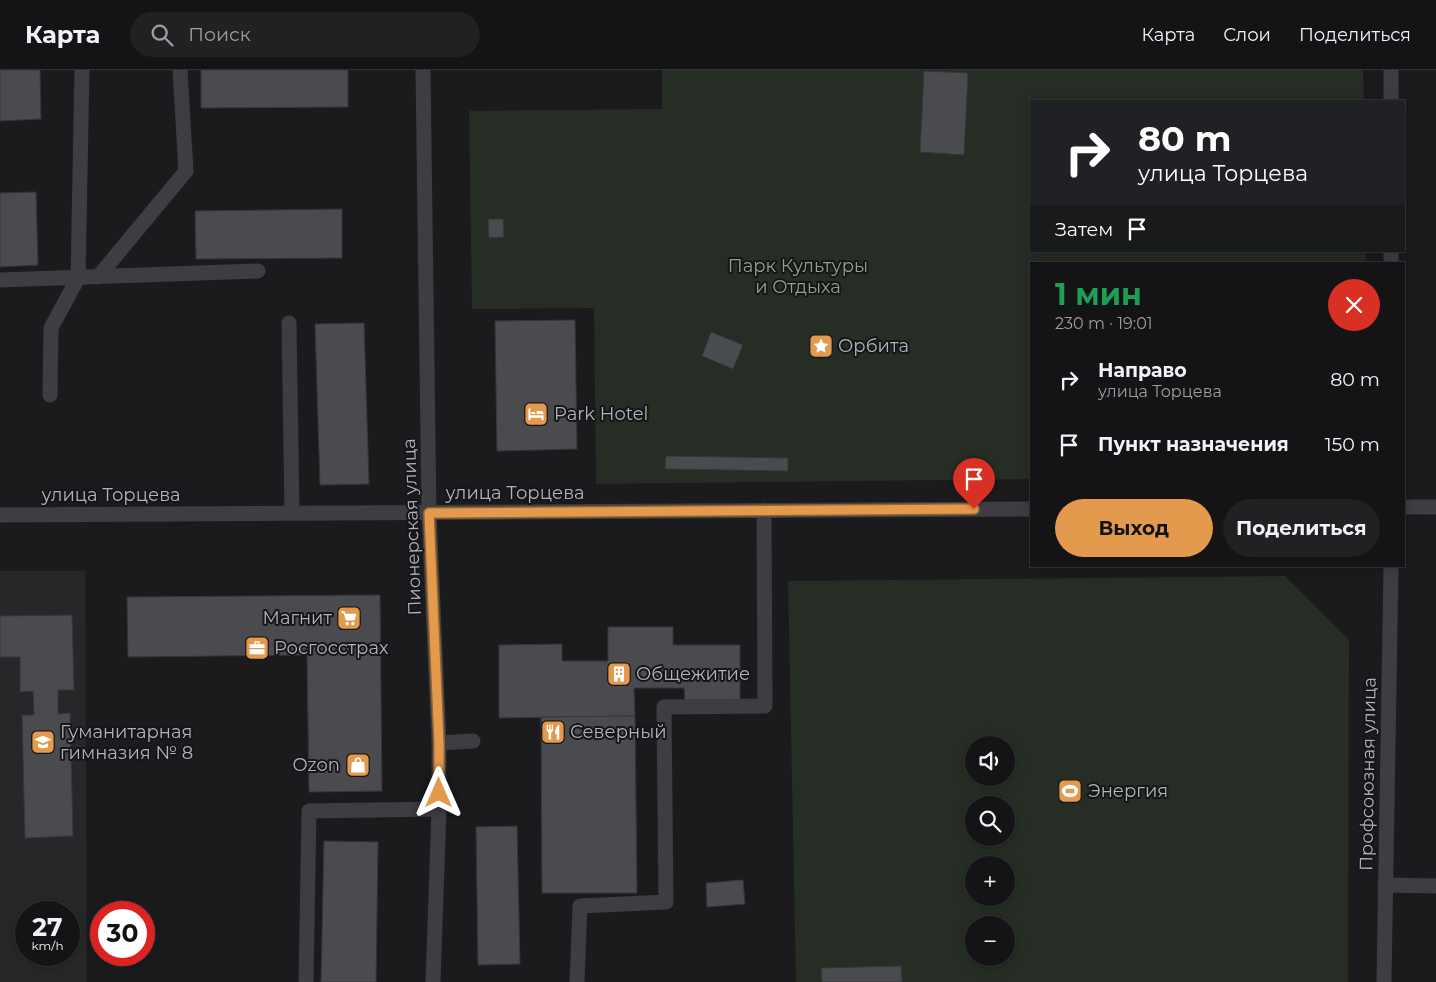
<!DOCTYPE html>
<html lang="ru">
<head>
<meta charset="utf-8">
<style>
	:root { --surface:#141416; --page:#212123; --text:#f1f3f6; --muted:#9d9ea1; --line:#333335; --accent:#e49a4c }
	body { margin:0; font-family:Montserrat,sans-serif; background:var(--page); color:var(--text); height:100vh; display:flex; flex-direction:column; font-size:19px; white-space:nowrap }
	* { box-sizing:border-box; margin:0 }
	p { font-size:16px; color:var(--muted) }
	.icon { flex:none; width:28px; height:28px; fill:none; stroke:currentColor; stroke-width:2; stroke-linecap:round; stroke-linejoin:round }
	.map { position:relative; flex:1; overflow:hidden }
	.sheet { position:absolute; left:1030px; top:192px; width:375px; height:305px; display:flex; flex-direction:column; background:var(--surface); border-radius:0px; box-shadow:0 2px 12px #0003,0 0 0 1px var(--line) }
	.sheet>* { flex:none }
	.banner { position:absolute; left:1030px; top:30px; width:375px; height:152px; border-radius:0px; box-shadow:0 2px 12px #0003,0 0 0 1px var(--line); background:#202124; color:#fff; overflow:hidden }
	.tools { position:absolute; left:965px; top:666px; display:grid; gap:10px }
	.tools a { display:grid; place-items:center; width:50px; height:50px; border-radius:50%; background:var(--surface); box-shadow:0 2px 12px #0003,0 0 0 1px var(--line); font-size:25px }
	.speed { position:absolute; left:15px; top:831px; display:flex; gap:10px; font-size:25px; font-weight:700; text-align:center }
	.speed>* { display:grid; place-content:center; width:65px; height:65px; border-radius:50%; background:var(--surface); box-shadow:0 2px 12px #0003,0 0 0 1px var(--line); line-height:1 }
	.speed small { font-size:12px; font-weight:400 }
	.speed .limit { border:8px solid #d22; background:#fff; color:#111 }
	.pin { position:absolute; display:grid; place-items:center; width:42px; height:42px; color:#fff; margin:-51px -21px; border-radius:50% 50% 50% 0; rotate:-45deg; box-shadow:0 0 5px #0007 }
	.pin .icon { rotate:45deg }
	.me { position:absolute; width:55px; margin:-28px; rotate:0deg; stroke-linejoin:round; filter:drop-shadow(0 0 4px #0008) }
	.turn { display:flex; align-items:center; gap:18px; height:105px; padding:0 25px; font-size:22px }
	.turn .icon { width:65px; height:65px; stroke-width:2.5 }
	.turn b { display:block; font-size:35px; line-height:42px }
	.then { display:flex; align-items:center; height:48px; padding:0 25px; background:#0003; gap:10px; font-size:19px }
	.round { display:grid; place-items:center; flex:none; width:52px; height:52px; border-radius:26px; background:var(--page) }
	.summary { display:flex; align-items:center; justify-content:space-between; height:85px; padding:0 25px }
	h1 { font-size:30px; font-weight:700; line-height:38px; color:#1e9e55 }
	.action { display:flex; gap:10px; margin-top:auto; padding:10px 25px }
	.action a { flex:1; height:58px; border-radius:30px; background:var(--accent); color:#111; font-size:20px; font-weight:700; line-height:58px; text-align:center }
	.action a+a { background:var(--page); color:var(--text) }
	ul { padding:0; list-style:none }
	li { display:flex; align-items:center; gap:15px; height:65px; padding:0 25px }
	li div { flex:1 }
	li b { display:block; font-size:19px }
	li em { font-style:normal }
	header { display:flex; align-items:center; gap:30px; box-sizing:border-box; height:70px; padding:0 25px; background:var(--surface); border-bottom:1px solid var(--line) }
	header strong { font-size:24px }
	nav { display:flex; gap:28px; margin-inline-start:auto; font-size:18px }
	.search { width:350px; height:45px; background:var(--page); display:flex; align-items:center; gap:12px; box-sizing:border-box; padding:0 18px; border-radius:28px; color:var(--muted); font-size:19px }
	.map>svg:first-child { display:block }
	.built { fill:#27272a; fill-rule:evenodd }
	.green { fill:#252d25; fill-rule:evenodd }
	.building { fill:#4a4b4f; stroke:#353639 }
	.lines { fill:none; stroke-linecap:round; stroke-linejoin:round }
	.minor { stroke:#3c3e42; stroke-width:15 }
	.route-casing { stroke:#946431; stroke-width:12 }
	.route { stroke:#e49a4c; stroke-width:9 }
	.labels { text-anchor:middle; stroke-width:4; stroke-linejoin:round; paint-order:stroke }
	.park-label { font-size:18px; fill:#8aa487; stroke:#161618 }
	.poi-label { font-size:18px; fill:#afb4bb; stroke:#161618; text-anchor:start }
	.street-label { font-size:18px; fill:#afb4bb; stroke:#161618 }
</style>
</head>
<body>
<header>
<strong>Карта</strong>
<div class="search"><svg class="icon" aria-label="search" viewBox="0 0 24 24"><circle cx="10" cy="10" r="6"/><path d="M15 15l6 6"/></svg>Поиск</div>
<nav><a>Карта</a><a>Слои</a><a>Поделиться</a></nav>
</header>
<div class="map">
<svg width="1436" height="912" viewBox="0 0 1436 912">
	<rect width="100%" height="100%" fill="#1b1b1d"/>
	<path class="built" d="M0,501H85L87,912H0ZM26,842H69V885H26Z"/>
	<g class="green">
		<path d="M662,0H1363L1364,31H1031V181H1365L1366,194H1031V409L596,414L594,238L472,239L469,41L662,39Z"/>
		<path d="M1285,506L1349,570L1348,912H796L788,511ZM974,675H1006V708H974ZM974,735H1006V768H974ZM974,795H1006V828H974ZM974,855H1006V888H974Z"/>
	</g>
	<g class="building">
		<path d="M0,0H40L41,49L0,51Z"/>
		<path d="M201,0H348V37L201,38Z"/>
		<path d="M924,1L968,3L964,85L920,82Z"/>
		<path d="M36,122L38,195L0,197V123Z"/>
		<path d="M342,139V188L196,189L195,141Z"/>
		<path d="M488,149H503L504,167L489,168Z"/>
		<path d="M575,250L577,379L497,381L495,251Z"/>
		<path d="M364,253L369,414L320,415L315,254Z"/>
		<path d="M711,262L743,275L733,299L702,286Z"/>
		<path d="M666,386L788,388V401L665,399Z"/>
		<path d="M380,525L382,721L309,722L307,585L128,587L127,527Z"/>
		<path d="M72,545L74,620H58V644L70,643L73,766L25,768L22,645H34L33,621L20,622V587H0V546Z"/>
		<path d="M608,557H673V575H740V630H685L684,618H634L635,646L499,648V575L562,574V591H608Z"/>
		<path d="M635,646L637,823H542L541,647Z"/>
		<path d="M517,756L520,894L478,895L476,757Z"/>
		<path d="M324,771L378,772L376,912H321Z"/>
		<path d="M743,810L745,834L707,837L706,813Z"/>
		<path d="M901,896L902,912H822L821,898Z"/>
	</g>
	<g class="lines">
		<g class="minor">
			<path d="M423,0L429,443L439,673V739L433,912"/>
			<path d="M1391,0V31"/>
			<path d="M1391,181V194"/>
			<path d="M98,207L186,101L180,0"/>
			<path d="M0,210L258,201"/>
			<path d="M289,253L292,443"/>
			<path d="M50,325L51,258L78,208L82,0"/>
			<path d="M1404,437H1436"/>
			<path d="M0,445L1031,439"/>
			<path d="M439,673L473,671"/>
			<path d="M1385,815L1436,816"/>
			<path d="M306,912L309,741L439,739"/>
			<path d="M577,912L580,836L666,832L664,637L765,636L764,440"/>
			<path d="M1384,912L1391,496"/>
		</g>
	</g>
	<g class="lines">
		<g class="route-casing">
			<path id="route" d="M439,723V673L429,443L974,439"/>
		</g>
		<use href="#route" class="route"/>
	</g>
	<defs>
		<g id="sight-square" transform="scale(1.25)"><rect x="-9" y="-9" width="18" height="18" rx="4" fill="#e49a4c" stroke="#161618"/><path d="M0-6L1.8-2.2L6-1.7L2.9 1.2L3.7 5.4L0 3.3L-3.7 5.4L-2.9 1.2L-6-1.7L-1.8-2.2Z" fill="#fff"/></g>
		<g id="hotel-square" transform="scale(1.25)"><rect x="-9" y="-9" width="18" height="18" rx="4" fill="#e49a4c" stroke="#161618"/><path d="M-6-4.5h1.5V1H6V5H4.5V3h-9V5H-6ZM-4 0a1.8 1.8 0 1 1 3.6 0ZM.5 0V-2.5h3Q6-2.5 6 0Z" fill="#fff"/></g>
		<g id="supermarket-square" transform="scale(1.25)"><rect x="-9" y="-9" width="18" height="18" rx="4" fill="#e49a4c" stroke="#161618"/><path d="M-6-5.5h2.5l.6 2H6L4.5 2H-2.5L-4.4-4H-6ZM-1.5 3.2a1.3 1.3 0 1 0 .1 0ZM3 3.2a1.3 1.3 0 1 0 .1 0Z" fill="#fff"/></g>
		<g id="office-square" transform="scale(1.25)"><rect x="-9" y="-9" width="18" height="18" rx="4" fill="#e49a4c" stroke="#161618"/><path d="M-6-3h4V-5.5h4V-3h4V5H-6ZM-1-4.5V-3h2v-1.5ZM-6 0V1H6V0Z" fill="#fff"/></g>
		<g id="building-square" transform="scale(1.25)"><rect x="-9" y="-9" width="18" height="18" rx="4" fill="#e49a4c" stroke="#161618"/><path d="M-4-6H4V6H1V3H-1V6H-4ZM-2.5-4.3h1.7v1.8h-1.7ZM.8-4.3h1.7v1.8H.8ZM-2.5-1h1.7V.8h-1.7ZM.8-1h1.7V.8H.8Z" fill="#fff"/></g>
		<g id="restaurant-square" transform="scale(1.25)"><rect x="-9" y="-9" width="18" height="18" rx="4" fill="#e49a4c" stroke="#161618"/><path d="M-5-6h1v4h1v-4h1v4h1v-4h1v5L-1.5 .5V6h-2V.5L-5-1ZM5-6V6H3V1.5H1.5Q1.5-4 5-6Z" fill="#fff"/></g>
		<g id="school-square" transform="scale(1.25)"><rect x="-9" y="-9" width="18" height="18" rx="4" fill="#e49a4c" stroke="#161618"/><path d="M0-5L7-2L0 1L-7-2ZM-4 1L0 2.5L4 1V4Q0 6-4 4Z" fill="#fff"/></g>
		<g id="shop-square" transform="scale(1.25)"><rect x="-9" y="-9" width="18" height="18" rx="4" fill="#e49a4c" stroke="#161618"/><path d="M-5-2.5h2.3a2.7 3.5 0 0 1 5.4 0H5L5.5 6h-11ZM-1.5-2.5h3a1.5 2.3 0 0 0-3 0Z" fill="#fff"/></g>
		<g id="stadium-square" transform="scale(1.25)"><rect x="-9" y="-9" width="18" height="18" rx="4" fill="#e49a4c" stroke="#161618"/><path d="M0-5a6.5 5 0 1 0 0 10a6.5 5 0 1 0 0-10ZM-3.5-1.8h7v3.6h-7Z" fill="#fff"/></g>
	</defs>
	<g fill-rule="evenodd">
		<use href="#sight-square" x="821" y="276"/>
		<use href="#hotel-square" x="536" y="344"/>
		<use href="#supermarket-square" x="349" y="548"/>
		<use href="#office-square" x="257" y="578"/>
		<use href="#building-square" x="619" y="604"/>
		<use href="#restaurant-square" x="553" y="662"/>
		<use href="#school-square" x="43" y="672"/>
		<use href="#shop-square" x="358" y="695"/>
		<use href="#stadium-square" x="1070" y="721"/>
	</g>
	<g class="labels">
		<g class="park-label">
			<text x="798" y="202">Парк Культуры<tspan x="798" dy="21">и Отдыха</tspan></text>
		</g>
		<g class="poi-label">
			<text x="838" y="282">Орбита</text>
			<text x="554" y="350">Park Hotel</text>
			<text x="332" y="554" text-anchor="end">Магнит</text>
			<text x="274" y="584">Росгосстрах</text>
			<text x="636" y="610">Общежитие</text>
			<text x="60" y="668">Гуманитарная<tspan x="60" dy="21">гимназия № 8</tspan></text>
			<text x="570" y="668">Северный</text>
			<text x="340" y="701" text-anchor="end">Ozon</text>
			<text x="1088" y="727">Энергия</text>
		</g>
		<g class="street-label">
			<text x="515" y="429">улица Торцева</text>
			<text x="111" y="431">улица Торцева</text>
			<text transform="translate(412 457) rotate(-92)" y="6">Пионерская улица</text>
			<text transform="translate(1368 704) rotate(-89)" y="6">Профсоюзная улица</text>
		</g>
	</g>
</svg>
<div class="tools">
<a><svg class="icon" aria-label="sound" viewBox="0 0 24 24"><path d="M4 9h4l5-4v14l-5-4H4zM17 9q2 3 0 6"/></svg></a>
<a><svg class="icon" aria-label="search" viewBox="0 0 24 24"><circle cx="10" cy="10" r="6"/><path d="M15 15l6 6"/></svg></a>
<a>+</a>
<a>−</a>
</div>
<div class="speed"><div>27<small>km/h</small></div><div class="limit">30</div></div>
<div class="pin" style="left:974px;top:439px;background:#d93025"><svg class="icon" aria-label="arrive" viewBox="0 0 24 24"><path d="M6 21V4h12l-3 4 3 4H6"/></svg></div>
<svg class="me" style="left:439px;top:723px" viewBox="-20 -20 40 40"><path d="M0-17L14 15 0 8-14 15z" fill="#e49a4c" stroke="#fff" stroke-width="4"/></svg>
<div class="banner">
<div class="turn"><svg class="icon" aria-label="right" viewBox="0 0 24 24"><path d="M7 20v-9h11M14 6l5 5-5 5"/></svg><div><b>80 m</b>улица Торцева</div></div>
<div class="then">Затем<svg class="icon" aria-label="arrive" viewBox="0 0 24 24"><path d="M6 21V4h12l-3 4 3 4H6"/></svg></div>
</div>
<section class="sheet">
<div class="summary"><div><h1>1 мин</h1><p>230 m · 19:01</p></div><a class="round" style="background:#d93025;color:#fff"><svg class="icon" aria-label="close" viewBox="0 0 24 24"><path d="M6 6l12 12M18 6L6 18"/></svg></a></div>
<ul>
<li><svg class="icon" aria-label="right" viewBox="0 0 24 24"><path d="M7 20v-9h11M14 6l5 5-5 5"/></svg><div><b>Направо</b><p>улица Торцева</p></div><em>80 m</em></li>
<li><svg class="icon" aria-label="arrive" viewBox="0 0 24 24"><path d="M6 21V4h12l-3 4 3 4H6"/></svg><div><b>Пункт назначения</b></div><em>150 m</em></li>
</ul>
<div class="action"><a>Выход</a><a>Поделиться</a></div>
</section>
</div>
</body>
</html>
